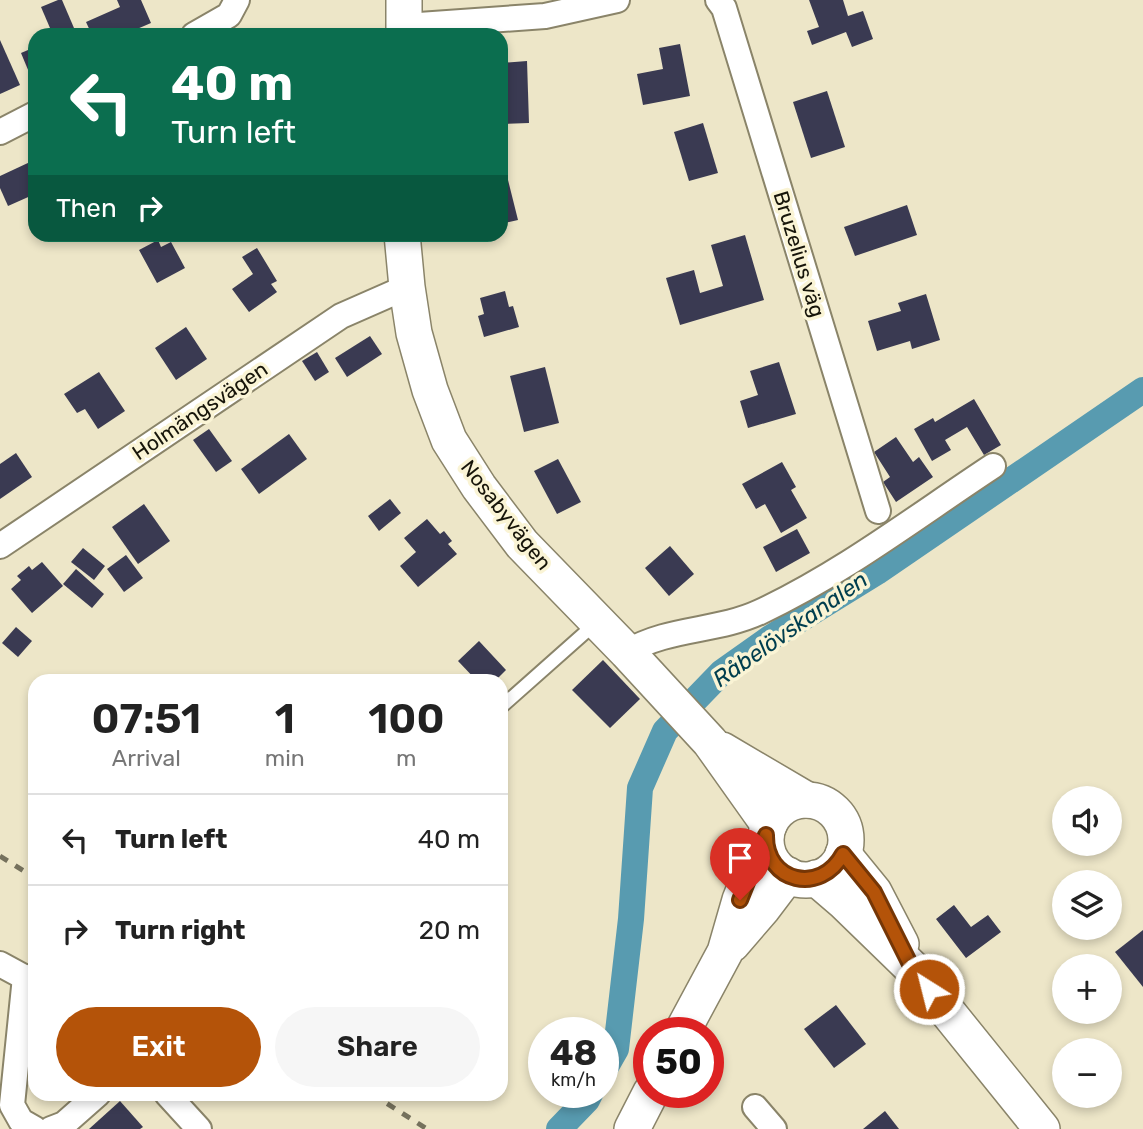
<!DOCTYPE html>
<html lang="en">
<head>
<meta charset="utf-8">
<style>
	:root { --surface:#fff; --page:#f6f6f6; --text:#222; --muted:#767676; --line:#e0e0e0; --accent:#b45309 }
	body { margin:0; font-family:Rubik,sans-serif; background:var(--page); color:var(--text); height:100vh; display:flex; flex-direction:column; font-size:26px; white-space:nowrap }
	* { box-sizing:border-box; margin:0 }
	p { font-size:23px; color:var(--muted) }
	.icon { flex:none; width:38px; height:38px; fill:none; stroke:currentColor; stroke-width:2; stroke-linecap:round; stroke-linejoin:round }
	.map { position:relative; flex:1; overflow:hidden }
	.side { position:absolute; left:28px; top:674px; width:480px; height:427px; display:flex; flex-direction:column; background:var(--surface); border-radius:21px; box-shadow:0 4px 10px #0003 }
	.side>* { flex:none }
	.banner { position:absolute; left:28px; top:28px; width:480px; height:214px; border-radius:21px; box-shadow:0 4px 10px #0003; background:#0b6e4f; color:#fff; overflow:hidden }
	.controls { position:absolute; left:1052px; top:786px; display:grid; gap:14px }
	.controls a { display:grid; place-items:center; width:70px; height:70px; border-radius:50%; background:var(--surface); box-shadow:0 4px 10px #0003; font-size:35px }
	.speed { position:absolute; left:528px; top:1017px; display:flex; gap:14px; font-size:35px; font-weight:700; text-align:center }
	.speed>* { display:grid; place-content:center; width:91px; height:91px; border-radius:50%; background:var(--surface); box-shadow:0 4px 10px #0003; line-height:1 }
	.speed small { font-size:18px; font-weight:400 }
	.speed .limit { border:10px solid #d22; background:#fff; color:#111 }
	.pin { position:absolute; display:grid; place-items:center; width:60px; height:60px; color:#fff; margin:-72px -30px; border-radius:50% 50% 50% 0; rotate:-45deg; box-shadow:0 0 7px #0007 }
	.pin .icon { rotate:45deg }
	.me { position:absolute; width:77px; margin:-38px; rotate:324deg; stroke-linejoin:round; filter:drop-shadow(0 0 5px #0008) }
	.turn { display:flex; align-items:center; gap:24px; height:147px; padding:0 28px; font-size:32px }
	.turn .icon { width:91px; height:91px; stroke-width:2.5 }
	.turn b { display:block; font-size:49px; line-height:60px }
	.then { display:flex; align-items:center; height:66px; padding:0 28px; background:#0003; gap:14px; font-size:26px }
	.eta { display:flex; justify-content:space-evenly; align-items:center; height:119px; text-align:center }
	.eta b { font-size:42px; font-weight:600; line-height:49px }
	.cta { display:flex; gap:14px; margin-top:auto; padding:14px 28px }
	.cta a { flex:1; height:80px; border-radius:42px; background:var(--accent); color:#fff; font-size:28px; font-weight:600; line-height:80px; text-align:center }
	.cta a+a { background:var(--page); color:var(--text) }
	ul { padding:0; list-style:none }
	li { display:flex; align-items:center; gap:21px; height:91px; padding:0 28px; border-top:2px solid var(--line) }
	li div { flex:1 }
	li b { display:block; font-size:26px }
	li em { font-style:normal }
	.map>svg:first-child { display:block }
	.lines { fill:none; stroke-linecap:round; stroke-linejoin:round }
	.canal { stroke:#589bb0; stroke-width:26 }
	.building { fill:#3a3a52 }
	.lane-casing { stroke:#8a8469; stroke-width:16 }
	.street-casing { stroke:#8a8469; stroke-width:28 }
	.secondary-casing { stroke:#8a8469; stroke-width:38 }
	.lane { stroke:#fff; stroke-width:12 }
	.street { stroke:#fff; stroke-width:24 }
	.secondary { stroke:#fff; stroke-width:35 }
	.rail { stroke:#75715d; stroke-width:5; stroke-dasharray:9 9; stroke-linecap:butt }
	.route-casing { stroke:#753606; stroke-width:18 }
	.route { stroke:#b45309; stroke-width:12 }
	.labels { text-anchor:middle; stroke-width:7; stroke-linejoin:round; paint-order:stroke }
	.street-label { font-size:21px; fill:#17150a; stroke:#faf4d5 }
	.water-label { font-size:23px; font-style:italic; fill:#003e4e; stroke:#faf4d5 }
</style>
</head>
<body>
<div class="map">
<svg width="1143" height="1129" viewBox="0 0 1143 1129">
	<rect width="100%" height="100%" fill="#ede6c8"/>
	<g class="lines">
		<g class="canal">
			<path d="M604,1070L616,1049L631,919L640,788L665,731L722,672L770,638L877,572L1143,390"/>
			<path d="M559,1129L587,1100L591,1092"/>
		</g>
	</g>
	<g class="building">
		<path d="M58,0H62L77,35H53L41,7Z"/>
		<path d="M117,0H141L151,23L123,35H92L86,22L120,7Z"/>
		<path d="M809,0H843L848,16L863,11L873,39L852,47L846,32L812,45L807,31L819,27Z"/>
		<path d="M0,40L20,85L0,94Z"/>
		<path d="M680,44L690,96L643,105L637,74L663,69L659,48Z"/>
		<path d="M35,47V76L31,77L21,53Z"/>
		<path d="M527,61L529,123L500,124V63Z"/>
		<path d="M827,91L845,147L811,158L793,102Z"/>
		<path d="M703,123L718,173L689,181L674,132Z"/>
		<path d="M30,162L35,172V194L8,206L0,188V176Z"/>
		<path d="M506,172L518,220L500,224V174Z"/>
		<path d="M907,205L917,235L855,256L844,227Z"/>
		<rect x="315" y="234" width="30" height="4"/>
		<path d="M745,235L764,300L680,325L666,278L694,270L700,293L723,286L711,245Z"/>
		<path d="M158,240L161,247L171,242L185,268L157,283L139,250Z"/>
		<path d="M257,248L277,281L271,284L277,292L249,312L232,289L253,274L242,257Z"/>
		<path d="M505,291L509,307L513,306L519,327L484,337L478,316L484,314L480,298Z"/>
		<path d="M926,294L940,340L912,349L910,341L877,351L868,321L901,311L898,303Z"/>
		<path d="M186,327L207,359L176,380L155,348Z"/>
		<path d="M370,336L382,354L347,377L335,358Z"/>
		<path d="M317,352L329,372L315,381L302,361Z"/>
		<path d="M779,362L796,414L748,428L740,401L758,395L750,371Z"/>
		<path d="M545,367L559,423L524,432L510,376Z"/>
		<path d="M99,372L125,411L98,429L85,409L77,413L64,394Z"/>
		<path d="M974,399L1001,445L984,455L967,427L945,440L951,450L932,461L914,429L933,418L935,422Z"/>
		<path d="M209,429L232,461L216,472L193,440Z"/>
		<path d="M289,434L307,459L259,494L241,469Z"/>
		<path d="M896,437L913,462L919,457L933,477L896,502L883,482L890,477L874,452Z"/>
		<path d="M16,453L32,477L0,499V464Z"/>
		<path d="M558,459L581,502L557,514L534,471Z"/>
		<path d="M782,462L796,487L791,490L807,518L781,533L765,504L756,509L742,484Z"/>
		<path d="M390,499L401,513L379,531L368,516Z"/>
		<path d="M144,504L170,541L138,564L112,527Z"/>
		<path d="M427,519L440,534L444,531L452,541L448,544L457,554L418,587L400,566L416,552L404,538Z"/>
		<path d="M797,529L810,553L776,572L763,547Z"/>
		<path d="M670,546L694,574L669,596L645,568Z"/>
		<path d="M83,548L105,566L94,580L71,562Z"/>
		<path d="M126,555L143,578L124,592L107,569Z"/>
		<path d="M42,562L63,586L32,613L11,589L21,580L17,576L29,566L32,570Z"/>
		<path d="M76,569L104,594L92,608L63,584Z"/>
		<path d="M16,627L32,641L18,657L2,643Z"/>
		<path d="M479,641L506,670L495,681H477L458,661Z"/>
		<path d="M603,660L640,699L610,728L572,690Z"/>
		<path d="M954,905L971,927L988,915L1001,932L966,958L936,919Z"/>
		<path d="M1143,930V987L1115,952Z"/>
		<path d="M836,1005L866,1044L834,1068L804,1029Z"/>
		<path d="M120,1101L143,1127L140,1129H89Z"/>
		<path d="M885,1111L899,1129H863Z"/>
	</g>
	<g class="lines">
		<g class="lane-casing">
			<path id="lane" d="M500,708L597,622"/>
		</g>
		<g class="street-casing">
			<g id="street">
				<path d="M718,0L724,8L878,511"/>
				<path d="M405,26L545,16L617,0"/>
				<path d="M194,35L229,15L237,0"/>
				<path d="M0,132L35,114"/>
				<path d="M0,546L341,316L407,287"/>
				<path d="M627,652C669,627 717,632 760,612C843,573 917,516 993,466"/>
				<path d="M0,964L35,983"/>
				<path d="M25,977L12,1105L21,1121L35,1129"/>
				<path d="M167,1094L199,1129"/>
				<path d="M755,1107L774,1129"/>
				<path d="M51,1129L64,1124L98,1094"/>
			</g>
		</g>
		<g class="secondary-casing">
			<g id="secondary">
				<path d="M404,0V35"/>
				<path d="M402,234L407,287L414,333L430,390L449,440L479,487L522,544L627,652L710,742L769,825"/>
				<path d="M722,750L807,800"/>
				<circle cx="806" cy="840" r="40"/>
				<path d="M843,854L874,892L901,944"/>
				<path d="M816,878L844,902L913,969L1042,1129"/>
				<path d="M732,944L763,908L788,875"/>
				<path d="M682,1032L725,952L740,900L766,835"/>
				<path d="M632,1129L651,1092"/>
			</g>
		</g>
		<use href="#lane" class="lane"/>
		<use href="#street" class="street"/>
		<use href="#secondary" class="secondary"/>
		<g class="rail">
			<path d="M0,856L35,878"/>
			<path d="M372,1094L427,1129"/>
		</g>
	</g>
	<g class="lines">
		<g class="route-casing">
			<path id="route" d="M740,900L766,835C765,883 821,895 843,854L874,892L913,970L929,989"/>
		</g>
		<use href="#route" class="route"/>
	</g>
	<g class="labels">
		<g class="street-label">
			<text transform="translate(799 254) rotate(73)" y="7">Bruzelius väg</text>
			<text transform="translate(200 411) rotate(-34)" y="7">Holmängsvägen</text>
			<text transform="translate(506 515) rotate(52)" y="7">Nosabyvägen</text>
		</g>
		<g class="water-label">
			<text transform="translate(790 629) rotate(-35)" y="8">Råbelövskanalen</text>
		</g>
	</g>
</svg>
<div class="controls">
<a><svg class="icon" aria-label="sound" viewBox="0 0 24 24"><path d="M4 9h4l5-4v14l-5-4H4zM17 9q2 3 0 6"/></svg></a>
<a><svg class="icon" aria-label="layers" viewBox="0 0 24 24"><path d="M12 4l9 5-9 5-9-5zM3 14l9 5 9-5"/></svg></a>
<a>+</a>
<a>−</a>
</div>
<div class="speed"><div>48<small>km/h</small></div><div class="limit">50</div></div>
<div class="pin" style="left:740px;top:900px;background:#d93025"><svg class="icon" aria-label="arrive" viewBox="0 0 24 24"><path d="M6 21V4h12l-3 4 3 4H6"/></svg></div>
<svg class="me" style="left:929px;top:989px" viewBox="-20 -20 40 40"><circle r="17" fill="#b45309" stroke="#fff" stroke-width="3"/><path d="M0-11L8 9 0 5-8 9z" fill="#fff"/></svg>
<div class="banner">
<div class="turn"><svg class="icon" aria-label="left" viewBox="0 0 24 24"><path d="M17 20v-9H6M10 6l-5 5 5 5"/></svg><div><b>40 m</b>Turn left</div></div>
<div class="then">Then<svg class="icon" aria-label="right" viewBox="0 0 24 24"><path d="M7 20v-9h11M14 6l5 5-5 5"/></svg></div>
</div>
<section class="side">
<div class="eta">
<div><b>07:51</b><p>Arrival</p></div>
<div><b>1</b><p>min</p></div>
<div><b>100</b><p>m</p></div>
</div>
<ul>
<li><svg class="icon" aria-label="left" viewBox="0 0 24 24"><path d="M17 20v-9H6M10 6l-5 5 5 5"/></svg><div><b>Turn left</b></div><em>40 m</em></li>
<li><svg class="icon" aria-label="right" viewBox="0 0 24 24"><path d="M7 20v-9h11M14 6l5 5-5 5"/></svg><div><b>Turn right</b></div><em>20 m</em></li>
</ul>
<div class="cta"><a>Exit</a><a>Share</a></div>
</section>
</div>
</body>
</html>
